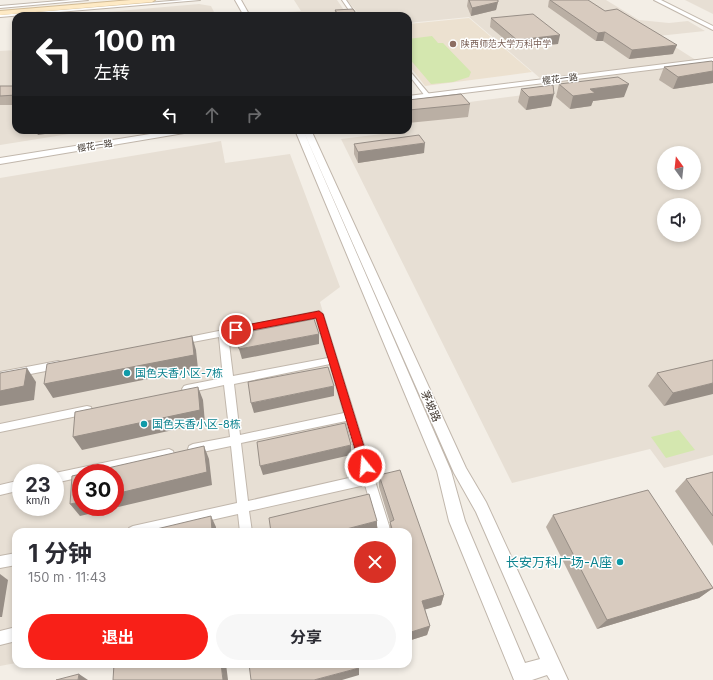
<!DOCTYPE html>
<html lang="zh">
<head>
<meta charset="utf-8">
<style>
	:root { --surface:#fff; --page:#f7f7f7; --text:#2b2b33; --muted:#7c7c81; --accent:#f82018 }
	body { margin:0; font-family:Inter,"Noto Sans SC",sans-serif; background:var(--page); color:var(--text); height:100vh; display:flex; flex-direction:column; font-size:15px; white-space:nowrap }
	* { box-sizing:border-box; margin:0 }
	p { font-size:13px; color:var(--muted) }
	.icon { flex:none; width:22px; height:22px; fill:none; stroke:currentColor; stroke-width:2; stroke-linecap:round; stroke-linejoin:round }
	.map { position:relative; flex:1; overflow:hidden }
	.sheet { position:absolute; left:12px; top:528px; width:400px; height:140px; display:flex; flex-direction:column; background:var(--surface); border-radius:12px; box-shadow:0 2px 6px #0003 }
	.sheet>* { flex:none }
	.banner { position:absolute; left:12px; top:12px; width:400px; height:122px; border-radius:12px; box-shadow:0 2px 6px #0003; background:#202124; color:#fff; overflow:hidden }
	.needle { width:26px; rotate:345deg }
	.fabs { position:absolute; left:657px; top:146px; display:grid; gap:8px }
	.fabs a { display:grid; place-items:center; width:44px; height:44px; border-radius:50%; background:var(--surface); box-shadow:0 2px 6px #0003; font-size:20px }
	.speed { position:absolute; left:12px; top:464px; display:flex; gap:8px; font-size:20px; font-weight:700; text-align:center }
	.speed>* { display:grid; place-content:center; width:52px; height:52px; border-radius:50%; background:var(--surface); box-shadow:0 2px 6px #0003; line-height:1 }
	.speed small { font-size:10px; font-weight:400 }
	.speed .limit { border:6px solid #d22; background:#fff; color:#111 }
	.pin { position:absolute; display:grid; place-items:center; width:34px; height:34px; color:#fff; margin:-17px; border:2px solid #fff; border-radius:50%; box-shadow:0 1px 4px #0007 }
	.me { position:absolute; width:44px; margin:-22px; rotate:343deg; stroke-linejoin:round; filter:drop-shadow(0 0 3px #0008) }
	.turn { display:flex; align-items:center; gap:14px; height:84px; padding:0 16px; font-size:18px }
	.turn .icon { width:52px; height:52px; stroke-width:2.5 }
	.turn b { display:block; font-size:28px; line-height:34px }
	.lanes { display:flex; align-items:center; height:38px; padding:0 16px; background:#0003; justify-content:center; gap:20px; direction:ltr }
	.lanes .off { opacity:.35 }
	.round { display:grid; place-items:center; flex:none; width:42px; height:42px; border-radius:21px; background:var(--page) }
	.headline { display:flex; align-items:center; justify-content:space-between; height:68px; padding:0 16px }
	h1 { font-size:24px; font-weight:700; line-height:30px }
	.action { display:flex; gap:8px; margin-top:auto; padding:8px 16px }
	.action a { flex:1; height:46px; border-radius:24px; background:var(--accent); color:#fff; font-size:16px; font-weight:700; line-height:46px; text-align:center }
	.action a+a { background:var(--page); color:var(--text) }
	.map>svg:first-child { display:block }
	.residential { fill:#e7dfd4; fill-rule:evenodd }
	.education { fill:#ece1d0 }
	.green { fill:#d4e7af }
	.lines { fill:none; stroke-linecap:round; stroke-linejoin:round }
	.minor-casing { stroke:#c1b7ac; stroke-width:2 }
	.tertiary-casing { stroke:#c1b7ac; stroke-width:2 }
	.secondary-casing { stroke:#d3bc96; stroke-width:2 }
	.minor { fill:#fff; fill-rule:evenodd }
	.tertiary { fill:#fff; fill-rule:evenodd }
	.secondary { fill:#feeac5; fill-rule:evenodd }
	.wall { fill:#baafa4 }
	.shaded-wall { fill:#978e86 }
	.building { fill:#d8cbbf; stroke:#978e86 }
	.route { fill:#f82018; stroke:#a11510 }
	.education-dot { fill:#8d6e63; stroke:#fff; stroke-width:1.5 }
	.culture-dot { fill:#0f9aa8; stroke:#fff; stroke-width:1.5 }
	.labels { text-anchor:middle; stroke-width:3; stroke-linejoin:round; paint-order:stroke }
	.far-education-label { font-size:9px; fill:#785e54; stroke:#fff; text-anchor:start }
	.far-street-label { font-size:9px; fill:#463d35; stroke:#fff }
	.culture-label { font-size:11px; fill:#0d838f; stroke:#fff; text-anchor:start }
	.street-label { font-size:11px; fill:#463d35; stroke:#fff }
	.near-culture-label { font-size:13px; fill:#0d838f; stroke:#fff; text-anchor:end }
</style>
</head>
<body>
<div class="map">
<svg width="713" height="680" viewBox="0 0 713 680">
	<rect width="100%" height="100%" fill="#f3eee6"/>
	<g class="residential">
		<path d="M294,0H337L348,16H273L272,13L301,11Z"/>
		<path d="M347,0H606L639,20L669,23L688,21L705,31L658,36L713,71V455L664,468L650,449L512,483L341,139L398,132L397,130H408V110L555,91L469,17L408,23V16H360ZM664,153H694V183H664ZM664,205H694V235H664Z"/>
		<path d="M685,0H713V14Z"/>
		<path d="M199,4L211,6L216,16H61Z"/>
		<path d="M16,50V130H94L0,145V51Z"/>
		<path d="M221,141L225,163L290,154L340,287L320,302L387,532H16V663L0,666V178ZM21,473H55V507H21ZM81,473H115V507H81Z"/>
	</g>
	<path class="education" d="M469,18L532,72L425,86L408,64V24Z"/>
	<g class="green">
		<path d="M432,36L438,43H443L471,72L469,77L453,82L431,84L408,57V46H410L408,43V39Z"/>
		<path d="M679,430L695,450L666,458L651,437Z"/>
	</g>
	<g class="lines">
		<g class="minor-casing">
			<g id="minor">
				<path d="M71,0H88L0,8V6Z"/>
				<path d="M183,0H200L0,17V15Z"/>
				<path d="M342,0H346L357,16H353Z"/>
				<path d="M408,69L429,94V96H425L408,74Z"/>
				<path d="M319,311L323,314L391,532H379L365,485L249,511L252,532H240L238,514L158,532H127L129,528L133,526L237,503L231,446L193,454L189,452L188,449L189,446L193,444L230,437L224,385L187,393L184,392L182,389L184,386L187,385L223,378L219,337L182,344L177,341L179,339ZM316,318L328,358L233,376L228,335ZM330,364L344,413L240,435L234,384ZM346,421L362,475L248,501L241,443Z"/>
				<path d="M58,361L61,362L63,365L61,368L0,380V372Z"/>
				<path d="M87,406L91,407L92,410L91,413L87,414L0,432V424Z"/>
				<path d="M169,449L173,451L174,454L173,457L169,459L102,473H81V477L55,483V473Z"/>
				<path d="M21,480V490L0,495V485Z"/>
				<path d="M16,553V565L0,568V556Z"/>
				<path d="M16,627V641L0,645V631Z"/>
			</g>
		</g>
		<g class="tertiary-casing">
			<g id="tertiary">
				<path d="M235,0H241L250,16H244Z"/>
				<path d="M654,0H661L713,26V30Z"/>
				<path d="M713,58V62L408,100V96Z"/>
				<path d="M175,130H194L190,132L0,164V158Z"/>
				<path d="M295,130H303L451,471L465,521L525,663L540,659L476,512L454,473L303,130H311L466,468L486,502L568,680H550L547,675L532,680H514L449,521L437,471Z"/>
			</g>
		</g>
		<g class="secondary-casing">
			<path id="secondary" d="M131,0H155L152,2L0,15V11Z"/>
		</g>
		<use href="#minor" class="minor"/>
		<use href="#tertiary" class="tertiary"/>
		<use href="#secondary" class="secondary"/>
	</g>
	<g class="wall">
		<path d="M468,0H498L496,10L471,16L467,6Z"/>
		<path d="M549,0L673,54L629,59L603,41H596L548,7Z"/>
		<path d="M335,10L358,16H335Z"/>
		<path d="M491,18L558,44L515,48L490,27Z"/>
		<path d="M713,62V83L673,89L659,80L664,67Z"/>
		<path d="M559,84L624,97L593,101L591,106L570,109L556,97Z"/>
		<rect x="0" y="86" width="16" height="19"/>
		<path d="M521,89L551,106L526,110L518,102Z"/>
		<path d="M408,100L470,104L468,117L408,123Z"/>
		<path d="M354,144L424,153L358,163L354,154Z"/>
		<path d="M713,360L664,406L648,386L657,373Z"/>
		<path d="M713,472V546L675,491L686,479Z"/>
		<path d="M379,475L444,595L441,605L425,609L430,626L427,635L408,641V532H389L390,523L379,487Z"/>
		<path d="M553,515L713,588L699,598L597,629L546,527Z"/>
	</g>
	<g class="shaded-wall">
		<path d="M498,2L496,10L471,16L472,8Z"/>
		<path d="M605,32L603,41H596L598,33Z"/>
		<path d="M560,35L558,44L515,48L517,40Z"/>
		<path d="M677,45L673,54L629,59L632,50Z"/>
		<path d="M713,71V83L673,89L678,77Z"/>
		<path d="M629,84L624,97L593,101L591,106L570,109L573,96L590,89Z"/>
		<path d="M554,94L551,106L526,110L529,97Z"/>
		<path d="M35,130H59V132L38,135Z"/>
		<path d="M425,143L424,153L358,163V152Z"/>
		<path d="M319,334V344L242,359L239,349Z"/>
		<path d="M192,336L196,350L198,369L53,398L44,384Z"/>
		<path d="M27,368L36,382L34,400L0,406V391Z"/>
		<path d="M713,383V394L664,406L673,393Z"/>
		<path d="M334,386V396L254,413L251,403Z"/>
		<path d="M198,387L203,400L205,423L82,450L73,437Z"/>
		<path d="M351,445V455L263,475L260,466Z"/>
		<path d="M204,446L209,459L212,485L80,516L70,504L81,502V507H115V494Z"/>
		<path d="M211,516L216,527V532H212Z"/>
		<path d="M377,521V530L369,532H335Z"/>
		<path d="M0,574L8,580L2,617H0Z"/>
		<path d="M713,588L699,598L597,629L607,620Z"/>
		<path d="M444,595L441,605L420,611L422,601Z"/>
		<path d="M430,626L427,635L408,641V633Z"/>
		<path d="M221,664H226L228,680H223Z"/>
		<path d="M359,668V675L342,680H314Z"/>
		<path d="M79,674L88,680H78Z"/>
	</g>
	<g class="building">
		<path d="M469,0H498V2L472,8Z"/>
		<path d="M550,0H588L605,11L617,9L677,45L632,50L605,32L598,33Z"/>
		<path d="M353,9L358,16H339L335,10Z"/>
		<path d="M533,14L560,35L517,40L491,18Z"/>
		<path d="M712,61L713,62V71L678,77L664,67Z"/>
		<path d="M618,77L629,84L590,89L595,93L573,96L559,84Z"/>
		<path d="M553,85L554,94L529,97L521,89Z"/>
		<path d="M0,86H16V95L0,96Z"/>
		<path d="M461,94L470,104L409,110L408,108V100Z"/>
		<path d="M419,135L425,143L358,152L354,144Z"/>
		<path d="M314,319L319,334L239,349L237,334Z"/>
		<path d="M192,336L194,355L44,384L47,364Z"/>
		<path d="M713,360V383L673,393L657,373Z"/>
		<path d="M328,367L334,386L251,403L248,382Z"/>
		<path d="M27,368L24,386L0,391V373Z"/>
		<path d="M198,387L200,410L73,437L75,412Z"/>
		<path d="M345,423L351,445L260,466L257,442Z"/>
		<path d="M204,446L207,472L115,494V473H86Z"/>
		<path d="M400,470L444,595L422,601L430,626L408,633V532H393L390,522L394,520L379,475Z"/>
		<path d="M713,472V516L686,479Z"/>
		<path d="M81,474V502L70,504L72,476Z"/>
		<path d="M648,490L713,588L607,620L553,515Z"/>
		<path d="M369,494L377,521L335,532H271L269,518Z"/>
		<path d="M211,516L212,532H144Z"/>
		<path d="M114,664H221L223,680H113Z"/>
		<path d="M249,664H359V668L314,680H251Z"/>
		<path d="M79,674L78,680H56Z"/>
	</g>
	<path class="route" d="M319,311L323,314L370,466L369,470L365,471L361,470L360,466L316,318L236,333L232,330L236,327Z"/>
	<circle class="education-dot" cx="453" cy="44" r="4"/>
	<g class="culture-dot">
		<circle cx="127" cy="373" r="4"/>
		<circle cx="144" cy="424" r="4"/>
		<circle cx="620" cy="562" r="4"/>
	</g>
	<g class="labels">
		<g class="far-education-label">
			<text x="461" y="47">陕西师范大学万科中学</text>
		</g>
		<g class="far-street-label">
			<text transform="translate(560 79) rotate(-7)" y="3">樱花一路</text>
			<text transform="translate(95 146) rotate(-9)" y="3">樱花一路</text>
		</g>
		<g class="culture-label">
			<text x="135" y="377">国色天香小区-7栋</text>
			<text x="152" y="428">国色天香小区-8栋</text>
		</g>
		<g class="street-label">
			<text transform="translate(431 406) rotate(66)" y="4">茅坡路</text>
		</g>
		<g class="near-culture-label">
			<text x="612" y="567">长安万科广场-A座</text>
		</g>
	</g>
</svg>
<div class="fabs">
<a><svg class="needle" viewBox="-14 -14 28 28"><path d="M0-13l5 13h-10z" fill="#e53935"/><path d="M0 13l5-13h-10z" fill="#7c7c81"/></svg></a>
<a><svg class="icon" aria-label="sound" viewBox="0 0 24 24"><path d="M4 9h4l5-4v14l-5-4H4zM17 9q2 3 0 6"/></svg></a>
</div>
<div class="speed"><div>23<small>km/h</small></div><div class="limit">30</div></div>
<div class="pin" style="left:236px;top:330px;background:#d93025"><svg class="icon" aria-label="arrive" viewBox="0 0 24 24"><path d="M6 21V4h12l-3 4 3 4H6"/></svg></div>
<svg class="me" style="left:365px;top:466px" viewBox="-20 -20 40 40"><circle r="17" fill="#f82018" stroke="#fff" stroke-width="3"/><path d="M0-11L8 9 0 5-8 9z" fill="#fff"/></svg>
<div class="banner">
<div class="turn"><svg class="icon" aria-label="left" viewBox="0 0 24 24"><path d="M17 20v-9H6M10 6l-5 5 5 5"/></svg><div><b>100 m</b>左转</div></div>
<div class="lanes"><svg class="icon" aria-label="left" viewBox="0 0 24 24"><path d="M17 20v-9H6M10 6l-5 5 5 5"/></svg><svg class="icon off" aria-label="ahead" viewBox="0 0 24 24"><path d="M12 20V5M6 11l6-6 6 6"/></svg><svg class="icon off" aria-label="right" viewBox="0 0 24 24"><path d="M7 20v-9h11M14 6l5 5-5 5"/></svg></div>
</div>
<section class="sheet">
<div class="headline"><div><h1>1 分钟</h1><p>150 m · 11:43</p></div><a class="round" style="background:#d93025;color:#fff"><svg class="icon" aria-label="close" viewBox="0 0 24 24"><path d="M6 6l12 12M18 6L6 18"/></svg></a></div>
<div class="action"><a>退出</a><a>分享</a></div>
</section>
</div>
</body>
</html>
